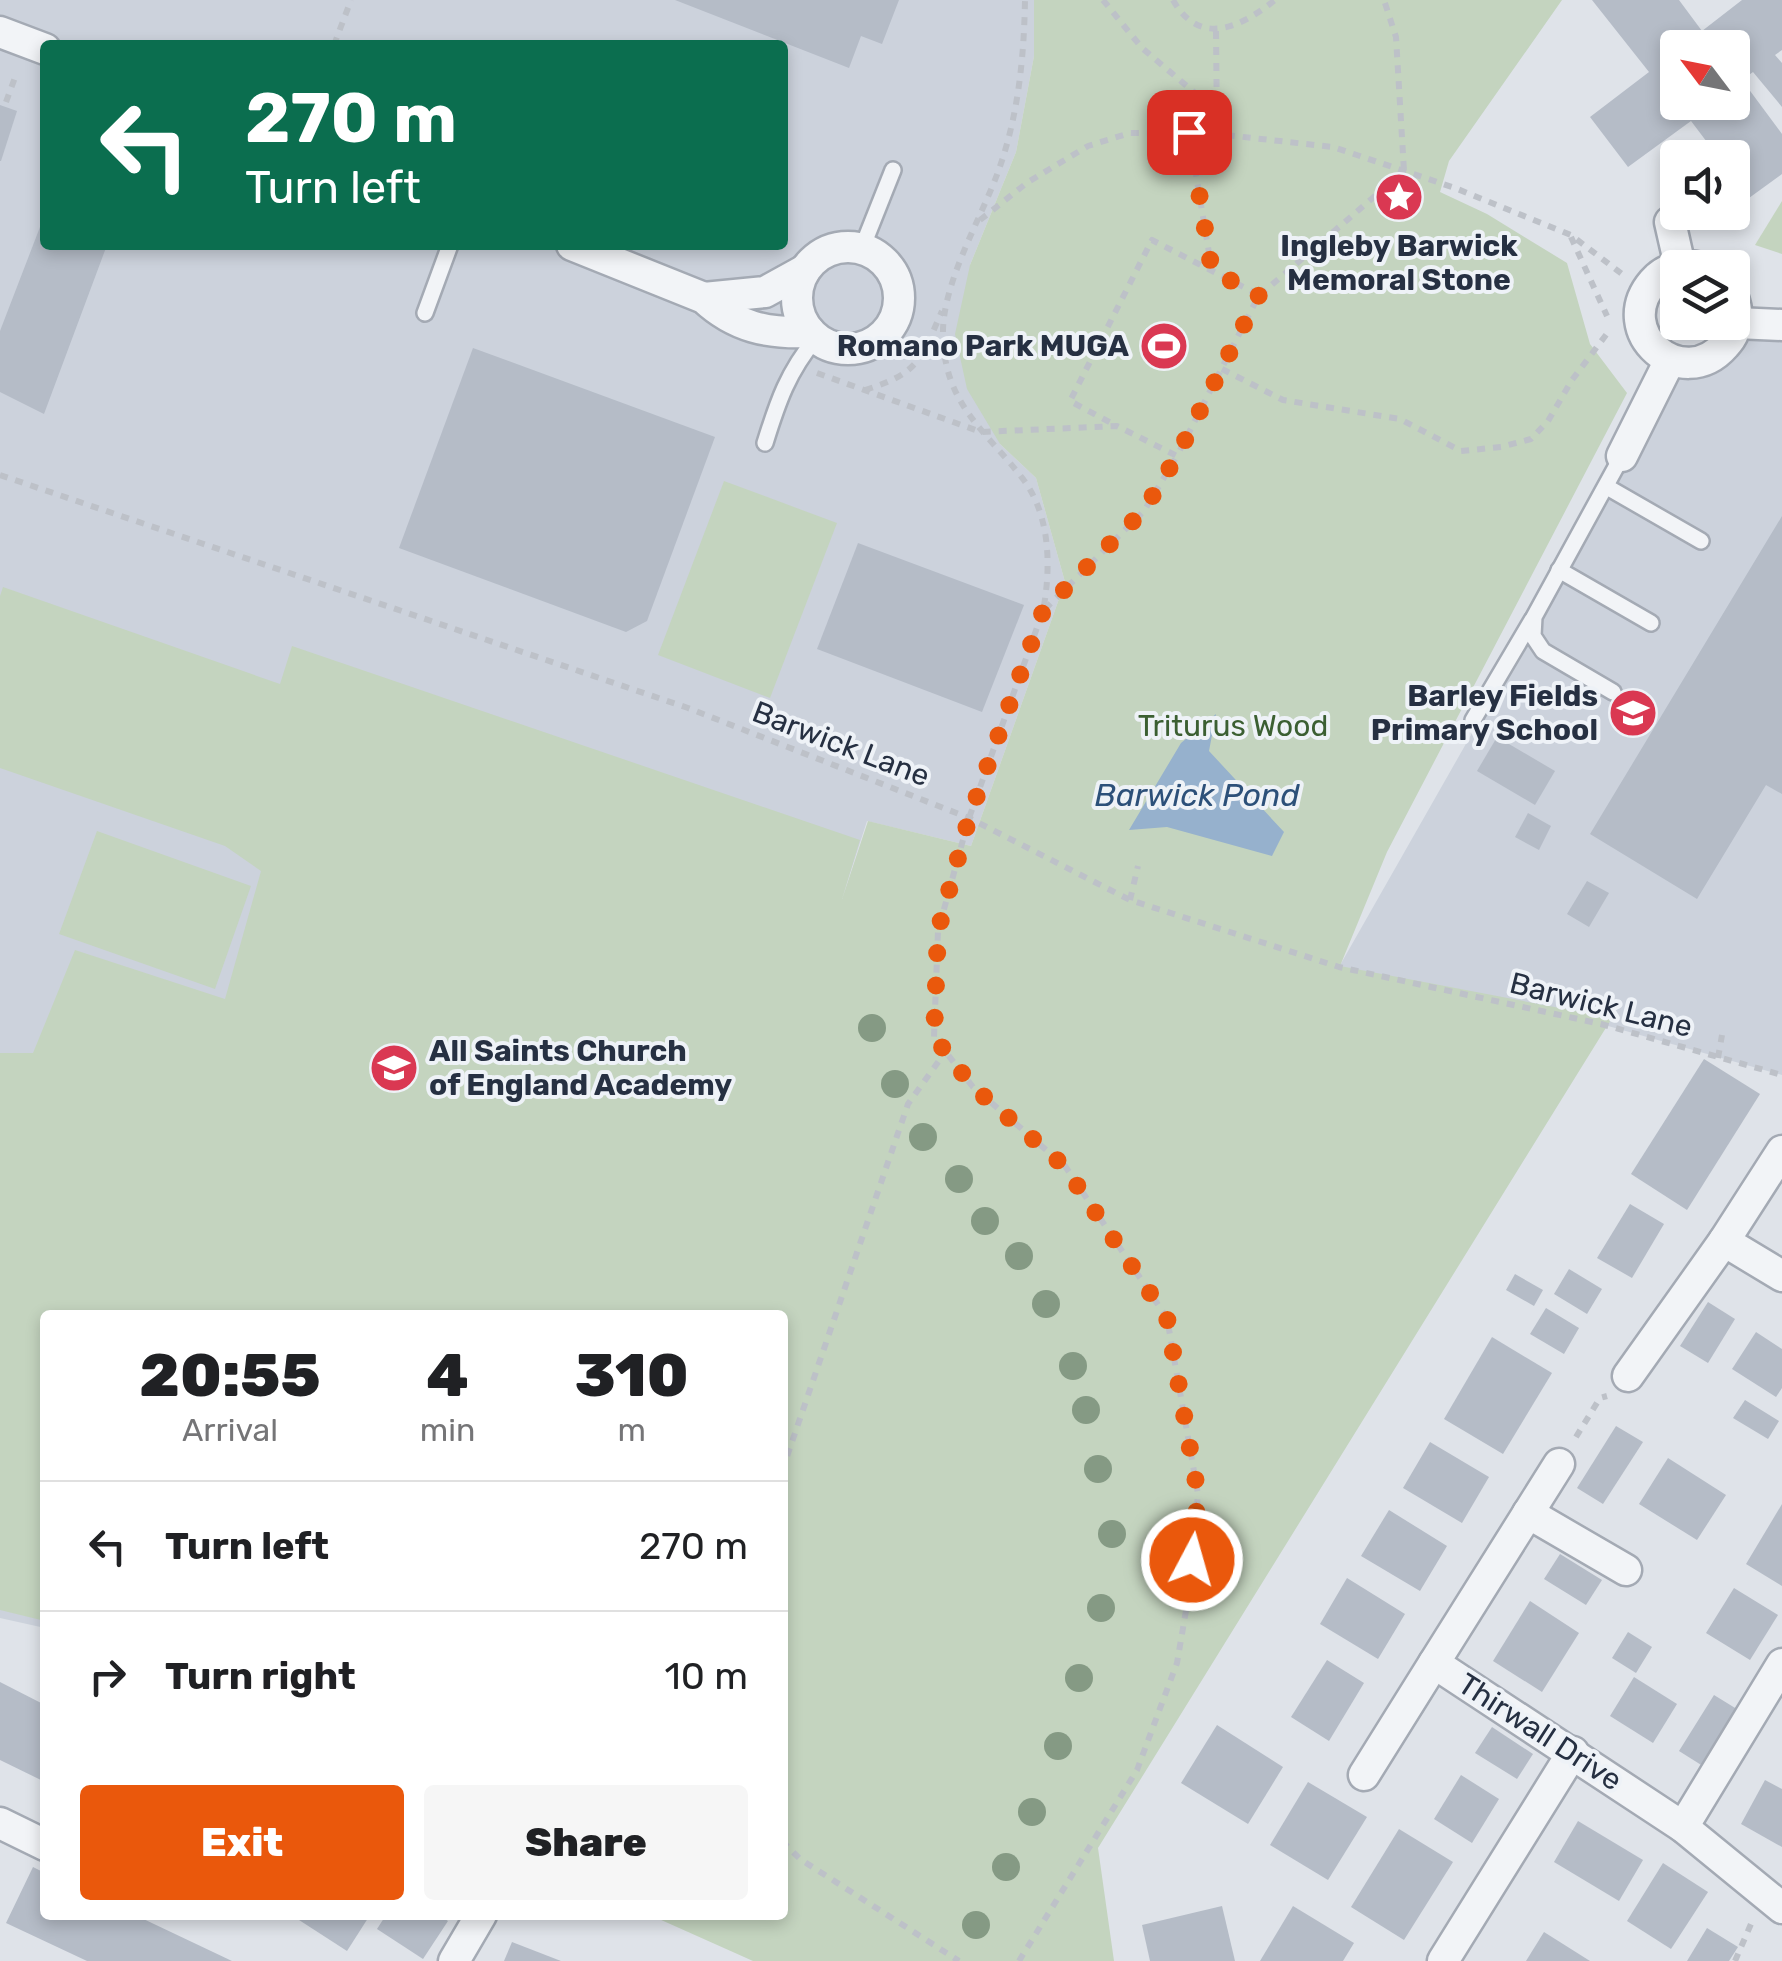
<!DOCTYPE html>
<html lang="en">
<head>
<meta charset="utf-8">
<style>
	:root { --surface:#fff; --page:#f6f6f6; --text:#202124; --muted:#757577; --line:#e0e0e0; --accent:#ea580c }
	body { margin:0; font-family:Rubik,sans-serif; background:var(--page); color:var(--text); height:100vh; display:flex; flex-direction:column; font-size:38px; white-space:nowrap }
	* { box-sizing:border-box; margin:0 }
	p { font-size:32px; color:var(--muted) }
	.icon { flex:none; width:55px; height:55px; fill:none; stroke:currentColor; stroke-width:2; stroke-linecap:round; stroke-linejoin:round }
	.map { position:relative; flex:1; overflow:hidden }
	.panel { position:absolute; left:40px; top:1310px; width:748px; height:610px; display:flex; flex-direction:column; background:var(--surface); border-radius:10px; box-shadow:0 5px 15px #0003 }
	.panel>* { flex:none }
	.top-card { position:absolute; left:40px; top:40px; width:748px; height:210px; border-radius:10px; box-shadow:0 5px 15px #0003; background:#0b6e4f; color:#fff; overflow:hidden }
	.needle { width:65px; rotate:302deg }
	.controls { position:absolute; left:1660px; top:30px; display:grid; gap:20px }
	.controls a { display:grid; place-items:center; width:90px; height:90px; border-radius:10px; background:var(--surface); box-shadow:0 5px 15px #0003; font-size:50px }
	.pin { position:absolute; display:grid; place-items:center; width:85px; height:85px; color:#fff; margin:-42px; border-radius:20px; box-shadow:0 5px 15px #0006 }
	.me { position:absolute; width:110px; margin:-55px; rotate:6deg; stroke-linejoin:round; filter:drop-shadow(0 0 8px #0008) }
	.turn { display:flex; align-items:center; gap:35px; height:210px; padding:0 40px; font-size:45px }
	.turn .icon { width:130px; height:130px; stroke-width:2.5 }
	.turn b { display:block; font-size:70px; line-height:85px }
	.eta { display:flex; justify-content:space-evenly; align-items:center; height:170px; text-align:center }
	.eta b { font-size:60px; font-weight:800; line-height:70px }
	.cta { display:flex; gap:20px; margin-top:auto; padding:20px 40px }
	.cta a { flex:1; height:115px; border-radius:10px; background:var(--accent); color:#fff; font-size:40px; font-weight:800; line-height:115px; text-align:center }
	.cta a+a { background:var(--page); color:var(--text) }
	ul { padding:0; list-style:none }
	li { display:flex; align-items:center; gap:30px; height:130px; padding:0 40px; border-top:2px solid var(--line) }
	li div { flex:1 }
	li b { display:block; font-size:38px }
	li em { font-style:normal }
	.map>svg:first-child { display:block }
	.built { fill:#ccd2dc; fill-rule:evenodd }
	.green { fill:#c4d4bf }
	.water { fill:#96b1cd }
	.building { fill:#b5bcc7; fill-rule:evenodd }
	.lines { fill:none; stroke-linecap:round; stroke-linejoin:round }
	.lane-casing { stroke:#a4aab4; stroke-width:20 }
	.street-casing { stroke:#a4aab4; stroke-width:35 }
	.path { stroke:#bdc1c8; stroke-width:6; stroke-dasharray:8 8; stroke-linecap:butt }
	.lane { stroke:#f2f4f7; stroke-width:15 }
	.street { stroke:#f2f4f7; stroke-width:30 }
	.tree { fill:#859a84 }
	.route { stroke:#ea580c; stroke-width:18; stroke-dasharray:0 32.4 }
	.labels { text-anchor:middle; stroke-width:8; stroke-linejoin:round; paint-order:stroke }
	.poi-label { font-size:30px; font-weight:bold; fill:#263042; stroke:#eef2f7; text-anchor:end }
	.park-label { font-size:30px; fill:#3b5f32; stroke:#eef2f7 }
	.street-label { font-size:30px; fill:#263042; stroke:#eef2f7 }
	.water-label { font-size:32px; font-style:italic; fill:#2c5079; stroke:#eef2f7 }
</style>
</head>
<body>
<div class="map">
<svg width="1782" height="1961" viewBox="0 0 1782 1961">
	<rect width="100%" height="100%" fill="#dfe3e9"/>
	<g class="built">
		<path d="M0,0H1034V56L1016,152L970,265L1000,444L1036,478L1065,582L971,846L867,821L707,1315H45V1628L0,1618ZM45,45H782V245H45Z"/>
		<path d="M1737,323L1782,325V1075L1601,1024L1339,967L1628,459L1670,360L1695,363Z"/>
	</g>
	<g class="green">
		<path d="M1034,0H1562L1449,161L1440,192L1487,214L1567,263L1590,344L1627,393L1387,852L1340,966L1612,1018L1098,1848L1114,1961H753L650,1915H782V1315H45V1621L0,1610V1053H33L75,950L225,999L261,871L225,846L0,768V596L3,587L280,684L292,646L860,840L842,899L868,821L971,846L1065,582L1036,478L1000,444L967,389L955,334L970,265L1016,152L1034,56Z"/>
		<path d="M1782,201V254L1755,245Z"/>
		<path d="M724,481L837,523L770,698L658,655Z"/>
		<path d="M97,831L251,886L215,989L59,934Z"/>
	</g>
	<path class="water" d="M1216,714L1209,751L1284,832L1272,856L1167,827L1129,830L1181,743Z"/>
	<g class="building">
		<path d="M675,0H899L882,44L861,36L849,68Z"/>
		<path d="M1592,0H1679L1702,31L1742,0H1782V50L1775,55L1782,63V107L1753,72L1742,80L1782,134V174L1749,198L1732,176V158H1719L1691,121L1628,167L1590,117L1649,72ZM1678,48H1732V102H1678Z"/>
		<path d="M0,105L17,111L1,161H0Z"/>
		<path d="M45,214V245H107L44,414L0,392V331Z"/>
		<path d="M473,348L715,437L647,621L626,632L399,548Z"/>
		<path d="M1782,516V794L1766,785L1697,899L1590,834Z"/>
		<path d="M858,543L1024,605L982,712L817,649Z"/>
		<path d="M1497,737L1555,771L1535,805L1477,771Z"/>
		<path d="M1528,813L1551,826L1539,850L1515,837Z"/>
		<path d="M1587,881L1609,893L1589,927L1567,914Z"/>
		<path d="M1704,1059L1760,1094L1687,1210L1631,1174Z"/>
		<path d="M1630,1204L1664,1224L1632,1278L1597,1258Z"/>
		<path d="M1569,1269L1602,1289L1587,1314L1554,1294Z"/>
		<path d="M1515,1274L1543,1290L1534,1306L1506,1290Z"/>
		<path d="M1708,1302L1735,1319L1708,1363L1680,1346Z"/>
		<path d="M1546,1308L1579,1328L1564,1354L1530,1334Z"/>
		<path d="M1756,1332L1782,1349V1388L1776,1397L1732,1369Z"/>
		<path d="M1492,1337L1552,1373L1503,1454L1444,1419Z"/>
		<path d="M1745,1400L1779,1421L1768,1439L1733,1418Z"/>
		<path d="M1616,1426L1643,1442L1603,1504L1577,1488Z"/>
		<path d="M1430,1442L1489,1477L1462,1523L1403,1488Z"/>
		<path d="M1668,1458L1726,1495L1697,1540L1639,1504Z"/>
		<path d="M1782,1504V1586L1746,1564Z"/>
		<path d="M1389,1510L1447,1546L1420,1591L1361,1556Z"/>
		<path d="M1560,1554L1602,1580L1586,1605L1544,1579Z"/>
		<path d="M1347,1578L1405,1614L1378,1659L1320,1624Z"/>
		<path d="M1734,1588L1778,1615L1750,1660L1706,1633Z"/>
		<path d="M1530,1601L1579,1633L1542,1692L1493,1661Z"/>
		<path d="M1628,1632L1652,1647L1636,1673L1612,1658Z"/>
		<path d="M1327,1660L1364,1683L1329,1741L1291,1717Z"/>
		<path d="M1634,1677L1677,1704L1653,1743L1610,1716Z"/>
		<path d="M0,1682L45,1705V1782L0,1760Z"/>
		<path d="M1714,1695L1740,1711L1706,1768L1679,1751Z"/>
		<path d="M1217,1725L1283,1767L1248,1824L1181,1783Z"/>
		<path d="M1492,1727L1533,1754L1517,1779L1475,1753Z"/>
		<path d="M1461,1775L1499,1799L1472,1843L1434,1819Z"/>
		<path d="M1765,1780L1782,1789V1847L1741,1824Z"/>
		<path d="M1308,1782L1367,1817L1328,1880L1270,1845Z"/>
		<path d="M1578,1821L1643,1860L1619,1901L1554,1862Z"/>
		<path d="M1399,1829L1453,1862L1404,1940L1351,1907Z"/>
		<path d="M1663,1863L1708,1892L1671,1949L1627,1921Z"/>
		<path d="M33,1867L45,1873V1915H135L232,1961H87L6,1923Z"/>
		<path d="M1222,1906L1235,1961H1150L1142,1925Z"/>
		<path d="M1293,1906L1354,1943L1343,1961H1260Z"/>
		<path d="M302,1915H370L347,1951L299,1920Z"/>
		<path d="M386,1915H439L448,1921L423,1959L377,1929Z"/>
		<path d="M1707,1928L1738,1947L1729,1961H1687Z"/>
		<path d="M1544,1932L1590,1961H1526Z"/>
		<path d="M512,1942L561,1961H504Z"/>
	</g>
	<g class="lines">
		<g class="lane-casing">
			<g id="lane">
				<path d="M862,248L893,170"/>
				<path d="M425,313L450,245"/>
				<path d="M765,443C778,401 788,372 816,338"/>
				<path d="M1607,487L1701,541"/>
				<path d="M1559,570L1651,623"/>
				<path d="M1613,692L1543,651L1533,636L1534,617L1622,456"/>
				<path d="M1473,720L1532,620"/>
			</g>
		</g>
		<g class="street-casing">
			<g id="street">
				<path d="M0,32L45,49"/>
				<path d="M1670,222L1680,266"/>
				<path d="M572,245L704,298C735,327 768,334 810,332"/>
				<circle cx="848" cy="298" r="51"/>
				<path d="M1702,268C1684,264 1666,267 1653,282C1610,332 1682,394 1725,345C1739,330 1739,313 1732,295"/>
				<path d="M704,298L765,292L805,270"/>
				<path d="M1737,323L1782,325"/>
				<path d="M1622,456L1670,360"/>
				<path d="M1724,1241L1782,1151"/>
				<path d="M1628,1376L1724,1241L1782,1276"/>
				<path d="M1559,1464L1434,1663L1683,1827L1782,1908"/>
				<path d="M1528,1513L1626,1570"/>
				<path d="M1364,1775L1434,1663"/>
				<path d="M0,1823L45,1845"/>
				<path d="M1683,1827L1782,1664"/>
				<path d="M454,1961L481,1915"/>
				<path d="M1443,1961L1573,1752"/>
			</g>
		</g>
		<g class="path">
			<path d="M1103,0L1142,48L1195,93L1189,132L1212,271"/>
			<path d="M1173,0C1200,48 1241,27 1275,0"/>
			<path d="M1216,31L1217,134"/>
			<path d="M334,45L351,0"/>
			<path d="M6,102L17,72"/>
			<path d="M980,220L1028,182L1088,146L1130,133L1217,134L1333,147L1455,188L1571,235L1622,274"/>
			<path d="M1571,237L1607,316"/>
			<path d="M1260,295L1404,171L1396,37L1384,0"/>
			<path d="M1222,369L1283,400L1400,419L1461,451L1501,447L1531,439L1548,421L1572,380L1609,331"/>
			<path d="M817,373L981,432L1117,426L1177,456L1259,295L1152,240L1070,401L1117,426"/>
			<path d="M865,390C919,373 920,361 942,311"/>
			<path d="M0,475L688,708L969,818L1130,900L1339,967L1601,1024L1782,1075"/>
			<path d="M1045,609L1144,511L1177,456"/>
			<path d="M1130,900L1138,866"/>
			<path d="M1718,1058L1722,1035"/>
			<path d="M1576,1437L1600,1398L1607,1396"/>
			<path d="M782,1471L908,1104L946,1051"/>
			<path d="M782,1841L800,1859L959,1961"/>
			<path d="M1019,1961L1137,1770L1177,1663L1189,1593L1198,1494L1167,1318L1065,1166L973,1087L934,1037L938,931L969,818L1043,611C1051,569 1051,516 1023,479C986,431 945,405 943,337C941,285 980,221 998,172C1018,117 1024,59 1025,0"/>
			<path d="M1735,1961L1751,1924"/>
		</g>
		<use href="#lane" class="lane"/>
		<use href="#street" class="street"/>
	</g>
	<g class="tree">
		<circle cx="872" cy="1028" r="14"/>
		<circle cx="895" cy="1084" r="14"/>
		<circle cx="923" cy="1137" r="14"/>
		<circle cx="959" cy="1179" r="14"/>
		<circle cx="985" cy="1221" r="14"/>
		<circle cx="1019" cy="1256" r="14"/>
		<circle cx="1046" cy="1304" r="14"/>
		<circle cx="1073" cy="1366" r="14"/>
		<circle cx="1086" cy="1410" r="14"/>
		<circle cx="1098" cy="1469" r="14"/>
		<circle cx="1112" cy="1534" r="14"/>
		<circle cx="1101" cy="1608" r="14"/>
		<circle cx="1079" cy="1678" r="14"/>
		<circle cx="1058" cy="1746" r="14"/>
		<circle cx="1032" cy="1812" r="14"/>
		<circle cx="1006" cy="1867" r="14"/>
		<circle cx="976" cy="1925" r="14"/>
	</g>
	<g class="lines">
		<path class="route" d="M1189,132L1212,271L1259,295L1177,456L1144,510L1043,611L969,818L938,931L934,1037L973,1087L1064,1166L1167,1318L1198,1494L1192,1560"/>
	</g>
	<defs>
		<g id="sight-disc" transform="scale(2.5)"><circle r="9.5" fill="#da3852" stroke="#eef2f7"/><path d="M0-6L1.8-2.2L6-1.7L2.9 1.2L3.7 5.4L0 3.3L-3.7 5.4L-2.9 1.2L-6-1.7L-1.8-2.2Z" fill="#fff"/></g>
		<g id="stadium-disc" transform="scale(2.5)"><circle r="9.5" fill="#da3852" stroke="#eef2f7"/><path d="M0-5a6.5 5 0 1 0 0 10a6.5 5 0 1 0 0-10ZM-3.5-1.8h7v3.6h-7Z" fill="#fff"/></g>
		<g id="school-disc" transform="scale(2.5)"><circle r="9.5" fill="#da3852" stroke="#eef2f7"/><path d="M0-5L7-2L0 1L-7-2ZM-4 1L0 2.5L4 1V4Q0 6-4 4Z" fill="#fff"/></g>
	</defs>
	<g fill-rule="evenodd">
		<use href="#sight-disc" x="1399" y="197"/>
		<use href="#stadium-disc" x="1164" y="346"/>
		<use href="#school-disc" x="1633" y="713"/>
		<use href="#school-disc" x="394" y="1068"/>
	</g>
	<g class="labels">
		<g class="poi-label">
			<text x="1399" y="256" text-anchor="middle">Ingleby Barwick<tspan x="1399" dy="34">Memoral Stone</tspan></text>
			<text x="1129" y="356">Romano Park MUGA</text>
			<text x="1598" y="706">Barley Fields<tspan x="1598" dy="34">Primary School</tspan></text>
			<text x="429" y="1061" text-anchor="start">All Saints Church<tspan x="429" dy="34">of England Academy</tspan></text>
		</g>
		<g class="park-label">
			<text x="1233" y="736">Triturus Wood</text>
		</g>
		<g class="street-label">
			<text transform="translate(841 744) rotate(21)" y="10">Barwick Lane</text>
			<text transform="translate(1601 1005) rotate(14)" y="10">Barwick Lane</text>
			<text transform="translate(1540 1732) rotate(33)" y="10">Thirwall Drive</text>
		</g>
		<g class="water-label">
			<text x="1197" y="806">Barwick Pond</text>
		</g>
	</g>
</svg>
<div class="controls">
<a><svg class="needle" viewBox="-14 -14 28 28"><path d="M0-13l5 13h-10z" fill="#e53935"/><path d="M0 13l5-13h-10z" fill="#757577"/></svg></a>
<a><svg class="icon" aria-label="sound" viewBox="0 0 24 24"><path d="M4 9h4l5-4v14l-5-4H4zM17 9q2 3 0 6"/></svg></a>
<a><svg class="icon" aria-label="layers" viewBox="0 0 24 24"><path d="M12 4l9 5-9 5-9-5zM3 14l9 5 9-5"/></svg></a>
</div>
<div class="pin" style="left:1189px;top:132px;background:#d93025"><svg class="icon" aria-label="arrive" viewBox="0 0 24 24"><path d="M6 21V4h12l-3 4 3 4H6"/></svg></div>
<svg class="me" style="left:1192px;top:1560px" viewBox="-20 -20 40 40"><circle r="17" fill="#ea580c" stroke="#fff" stroke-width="3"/><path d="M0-11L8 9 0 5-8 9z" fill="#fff"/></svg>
<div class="top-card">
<div class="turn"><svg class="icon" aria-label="left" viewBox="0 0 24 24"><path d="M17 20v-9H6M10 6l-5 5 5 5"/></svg><div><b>270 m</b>Turn left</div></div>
</div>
<section class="panel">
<div class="eta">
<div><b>20:55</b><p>Arrival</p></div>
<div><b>4</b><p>min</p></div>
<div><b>310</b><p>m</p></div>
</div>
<ul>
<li><svg class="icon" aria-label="left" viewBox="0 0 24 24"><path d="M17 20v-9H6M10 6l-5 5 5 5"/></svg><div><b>Turn left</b></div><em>270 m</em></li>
<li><svg class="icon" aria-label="right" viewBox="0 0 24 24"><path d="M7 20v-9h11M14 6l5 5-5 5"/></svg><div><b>Turn right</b></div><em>10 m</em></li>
</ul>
<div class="cta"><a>Exit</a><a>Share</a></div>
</section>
</div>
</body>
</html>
